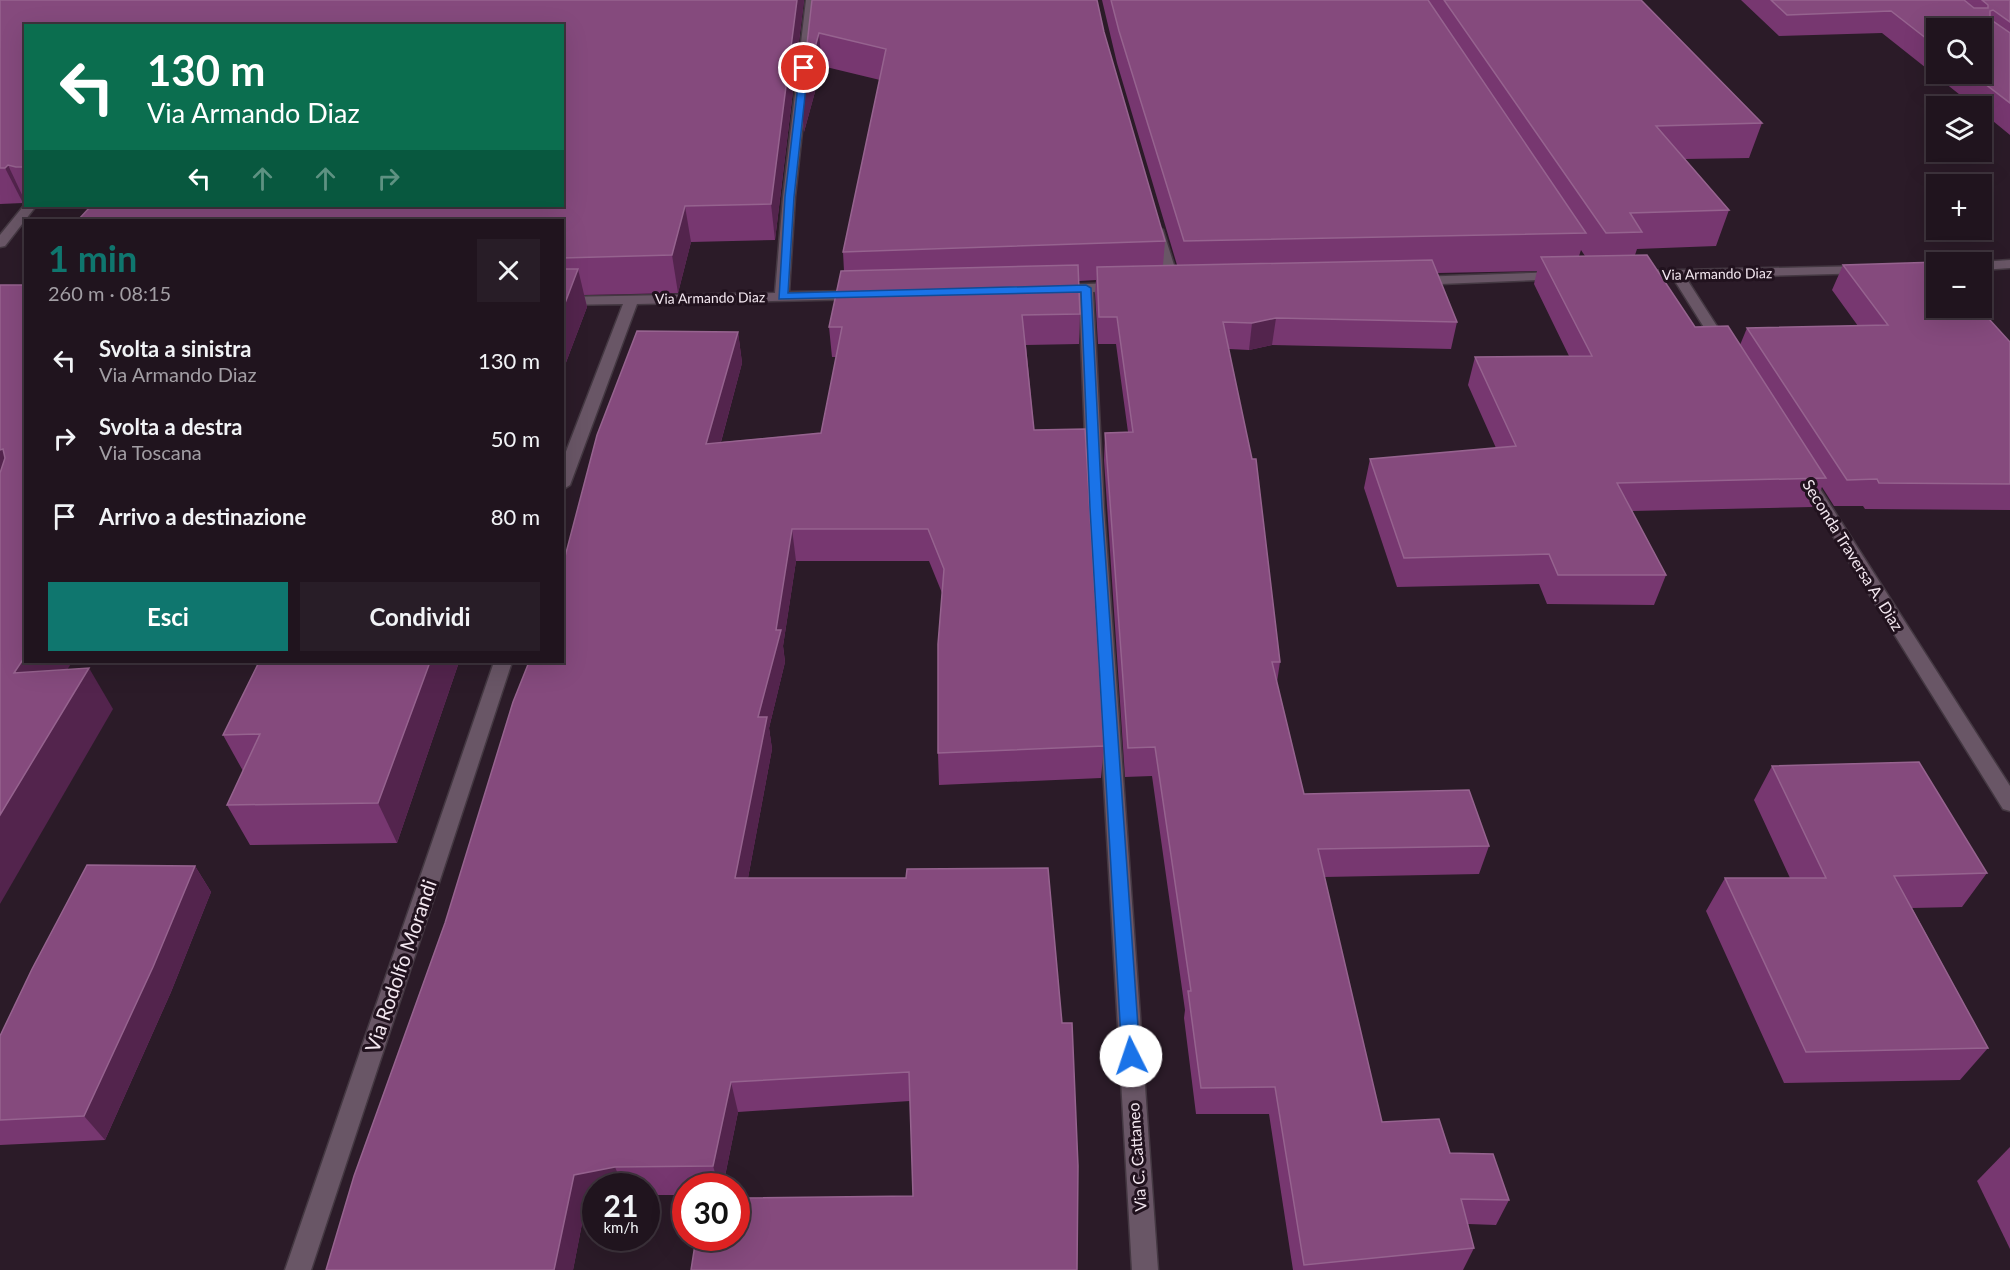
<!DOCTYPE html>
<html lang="it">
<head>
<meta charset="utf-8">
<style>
	:root { --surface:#20141e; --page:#281d27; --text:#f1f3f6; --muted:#a29ea4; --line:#3d333c; --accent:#0f766e }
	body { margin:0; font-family:Lato,sans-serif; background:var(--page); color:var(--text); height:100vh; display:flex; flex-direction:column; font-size:22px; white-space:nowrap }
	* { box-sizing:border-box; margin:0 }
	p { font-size:20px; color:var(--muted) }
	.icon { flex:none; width:33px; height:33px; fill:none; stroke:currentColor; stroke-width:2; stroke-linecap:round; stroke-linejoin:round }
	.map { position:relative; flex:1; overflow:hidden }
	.sheet { position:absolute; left:24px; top:219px; width:540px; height:444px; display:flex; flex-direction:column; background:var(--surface); border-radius:0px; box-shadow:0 6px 24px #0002,0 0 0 2px var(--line) }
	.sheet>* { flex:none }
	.guide { position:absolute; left:24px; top:24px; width:540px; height:183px; border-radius:0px; box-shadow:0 6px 24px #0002,0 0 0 2px var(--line); background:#0b6e4f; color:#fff; overflow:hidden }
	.buttons { position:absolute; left:1926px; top:18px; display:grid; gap:12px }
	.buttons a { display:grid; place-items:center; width:66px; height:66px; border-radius:0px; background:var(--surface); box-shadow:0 6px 24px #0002,0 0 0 2px var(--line); font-size:30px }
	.speed { position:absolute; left:582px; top:1173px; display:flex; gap:12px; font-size:30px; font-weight:700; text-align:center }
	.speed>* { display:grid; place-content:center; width:78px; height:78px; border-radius:50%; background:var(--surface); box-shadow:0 6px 24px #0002,0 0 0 2px var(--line); line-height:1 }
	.speed small { font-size:15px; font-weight:400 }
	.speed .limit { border:9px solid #d22; background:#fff; color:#111 }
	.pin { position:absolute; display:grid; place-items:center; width:51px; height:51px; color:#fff; margin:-26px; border:3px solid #fff; border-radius:50%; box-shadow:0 2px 6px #0007 }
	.me { position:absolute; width:66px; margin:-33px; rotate:356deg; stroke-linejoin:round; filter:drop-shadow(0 0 4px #0008) }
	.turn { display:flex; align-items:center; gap:21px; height:126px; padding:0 24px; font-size:27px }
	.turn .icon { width:78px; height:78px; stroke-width:2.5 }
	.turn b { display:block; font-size:42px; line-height:51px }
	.lanes { display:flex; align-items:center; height:57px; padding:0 24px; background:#0003; justify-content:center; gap:30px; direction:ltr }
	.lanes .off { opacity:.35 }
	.round { display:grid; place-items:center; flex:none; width:63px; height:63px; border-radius:0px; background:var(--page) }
	.summary { display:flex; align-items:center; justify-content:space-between; height:102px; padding:0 24px }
	h1 { font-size:36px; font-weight:700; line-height:45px; color:var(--accent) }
	.button { display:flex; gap:12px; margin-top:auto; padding:12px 24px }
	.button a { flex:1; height:69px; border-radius:0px; background:var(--accent); color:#fff; font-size:24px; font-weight:700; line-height:69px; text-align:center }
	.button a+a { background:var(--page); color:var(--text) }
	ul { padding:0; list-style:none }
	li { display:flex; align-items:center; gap:18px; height:78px; padding:0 24px }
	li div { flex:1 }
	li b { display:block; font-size:22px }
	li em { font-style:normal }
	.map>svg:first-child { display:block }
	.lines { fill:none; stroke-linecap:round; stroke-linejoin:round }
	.minor-casing { stroke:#443842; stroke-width:3 }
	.minor { fill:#695666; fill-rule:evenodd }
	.wall { fill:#773770; fill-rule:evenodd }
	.shaded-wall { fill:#53244d }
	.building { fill:#854a7d; stroke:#96638f; stroke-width:1.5 }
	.route { fill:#1a73e8; stroke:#114b97; stroke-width:1.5 }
	.labels { text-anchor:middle; stroke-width:6; stroke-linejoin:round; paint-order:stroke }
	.far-street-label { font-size:14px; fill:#f3e7f0; stroke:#21121e }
	.street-label { font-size:16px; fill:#f3e7f0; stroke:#21121e }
	.near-street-label { font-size:20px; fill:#f3e7f0; stroke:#21121e }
</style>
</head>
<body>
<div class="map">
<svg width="2010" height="1270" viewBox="0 0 2010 1270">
	<rect width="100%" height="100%" fill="#2b1b28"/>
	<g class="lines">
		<g class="minor-casing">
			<g id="minor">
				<path d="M806,0H816L795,197L789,292L861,291L868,295L861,299L637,304L570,485L562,490V462L623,304L562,305V297L775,293L783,197Z"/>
				<path d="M26,203L36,206L5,246L0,247V235Z"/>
				<path d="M1157,226L1163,230L1180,284L1178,287L1173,288L1166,284L1151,230Z"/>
				<path d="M2010,260V268L1982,270L1980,262Z"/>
				<path d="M1865,266L1870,267V273L1686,278L1729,345L1722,349L1717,348L1673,278L1638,279L1631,275L1638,271Z"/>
				<path d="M1559,272L1566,276L1564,279L1416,285L1409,281L1416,277Z"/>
				<path d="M1119,283L1124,284V290L1093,292L1104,508L1158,1270H1132L1088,508L1079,292L1056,293L1049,289L1056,285Z"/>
				<path d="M1805,473L1813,478L2010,786V811L2003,809L1797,478Z"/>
				<path d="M494,662H512L311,1270H285Z"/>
			</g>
		</g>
		<use href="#minor" class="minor"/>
	</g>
	<g class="wall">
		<path d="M0,0H804L775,240L691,242L678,293L584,295L587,307L562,373V206L26,26V201L23,203L0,204Z"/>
		<path d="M812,0L1104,32L1165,241L1163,265H1177L1117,63L1102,0H1641L1762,123L1749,158L1685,159L1729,210L1716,246L1637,249L1635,255L1695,327L1740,345L1747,328L1858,326L1832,290L1843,265L2010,342V510L1865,509L1863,506H1834L1822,487L1812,507L1632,511L1666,575L1654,605L1547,604L1539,584L1397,587L1364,488L1370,459L1496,448L1468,385L1475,357L1569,356L1534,284L1537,271L1437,273L1457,322L1451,349L1272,345L1249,350L1229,349L1280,662L1277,682L1304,794L1489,846L1479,874L1324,877L1382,1122L1450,1153L1509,1200L1496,1225L1468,1224L1474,1248L1463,1270H1293L1269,1114H1196L1184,1018L1185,1010L1152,776L1125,777L1104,460L1105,433L1128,432L1116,344H1098L1095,293L1096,280L1079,281L1080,314L1079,344L1026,345L1034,430L1104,746L1101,778L939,785L938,753L942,593L929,561H796L783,646L785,662L769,728L772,749L748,878H906L913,1196L910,1101L738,1112L723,1186H686V1195H646V1186H596V1201L586,1203L573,1270H326L738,332L742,363L721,442L821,433L836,357H832L829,327L844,271L843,252L880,80L822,66L804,132L801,98ZM1581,250L1585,256H1579Z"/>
		<path d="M1741,0H2010V135L1982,112V106H1974L1882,33L1779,36ZM1936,28L1982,74H1936Z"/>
		<path d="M459,662L397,843L250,845L227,805L243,771L223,735Z"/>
		<path d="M1772,766L1987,873L1962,907L1912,908L1988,1048L1960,1080L1784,1083L1706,911L1725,878H1790L1754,800Z"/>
		<path d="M195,866L211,892L171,992L105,1140L0,1145V1036Z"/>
		<path d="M2010,1147V1249L1977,1181Z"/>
	</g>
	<g class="shaded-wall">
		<path d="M797,0H804L775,240L771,204Z"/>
		<path d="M819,33L822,66L804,132L801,98Z"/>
		<path d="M8,165L25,201L23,203L5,168Z"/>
		<path d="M685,206L691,242L678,293L672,255Z"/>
		<path d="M578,269L587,307L562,373V311Z"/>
		<path d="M1276,318L1272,345L1249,350L1252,323Z"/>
		<path d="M738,332L742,363L712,475L706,444Z"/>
		<path d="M3,449L26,489L0,515V450Z"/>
		<path d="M792,529L796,561L783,646L785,662L769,728L772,749L742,910L735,878L758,717L776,630Z"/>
		<path d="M26,655V662H72L40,714L14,673Z"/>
		<path d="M430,662H459L397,843L378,803Z"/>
		<path d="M89,668L113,709L0,904V815Z"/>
		<path d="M195,866L211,892L171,992L105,1140L84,1116Z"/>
		<path d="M731,1082L738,1112L723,1186H719L713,1166Z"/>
		<path d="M615,1167L623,1186H596V1201L586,1203L573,1270H554L574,1175Z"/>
	</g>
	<g class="building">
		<path d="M0,0H797L771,204L685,206L672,255L562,258V220H78L91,206H562V26H26V167H16L8,165L5,168H0Z"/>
		<path d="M812,0H1097L1104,32L1165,241L843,252L886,49L819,33L801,98Z"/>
		<path d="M1111,0H1428L1586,233L1184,241L1119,31Z"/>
		<path d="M1444,0H1641L1762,123L1656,126L1729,210L1630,213L1642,232L1606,233Z"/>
		<path d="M1771,0H1964L1974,8H1988V5L1982,0H2010V22L1993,10L1990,11V19L2010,33V103L1972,74H1982V28H1936V46L1891,11L1787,15Z"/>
		<path d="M1647,255L1695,327L1728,326L1826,478L1617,483L1666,575H1558L1549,554L1404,558L1370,459L1516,446L1475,357L1592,356L1541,257Z"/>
		<path d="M1432,260L1457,322L1276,318L1252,323L1223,322L1252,459H1256L1280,662H1272L1304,794L1469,790L1489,846L1318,849L1382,1122L1439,1119L1450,1153L1493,1154L1509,1200L1461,1199L1474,1248L1304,1265L1275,1087L1201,1088L1188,991H1191L1155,747L1128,748L1105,433L1133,432L1117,317H1099L1097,267Z"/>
		<path d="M1936,262V308H1979L2010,342V484L1879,483L1877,479L1847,480L1747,328L1888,325L1843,265L1939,262Z"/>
		<path d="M1078,265L1080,314L1022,315L1034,430L1085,429L1104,746L938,753V644L944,569L928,529H792L776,630H781L758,717H767L735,878H906L907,869L1048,868L1062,1023H1072L1078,1166L1077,1270H691L696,1238H736V1198L913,1196L909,1072L731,1082L713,1166L615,1167L574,1175L554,1270H326L354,1176L445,923L513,702L529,662H562V568L597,435L637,331L738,332L706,444L821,433L842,327H829L841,271Z"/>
		<path d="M562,269H578L562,311Z"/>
		<path d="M0,285H26V655L14,673L89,668L0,815V473L5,458L3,449L0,450Z"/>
		<path d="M259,662H430L378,803L227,805L260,734L223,735Z"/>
		<path d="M1919,762L1987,873L1894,876L1988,1048L1806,1052L1725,878H1826L1772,766Z"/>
		<path d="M87,865L195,866L153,967L84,1116L0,1120V1036L32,969Z"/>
	</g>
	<path class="route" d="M804,65L808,68L794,197L788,293L1086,285L1091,288L1102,508L1140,1056L1137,1061L1131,1064L1125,1061L1122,1056L1090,508L1081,292L779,299L785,197L800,68Z"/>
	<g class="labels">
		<g class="far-street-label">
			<text transform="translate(1717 274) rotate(-1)" y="5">Via Armando Diaz</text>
			<text transform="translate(710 298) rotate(-1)" y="5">Via Armando Diaz</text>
		</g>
		<g class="street-label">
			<text transform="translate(1853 555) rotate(58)" y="6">Seconda Traversa A. Diaz</text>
			<text transform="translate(1137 1157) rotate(-94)" y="6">Via C. Cattaneo</text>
		</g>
		<g class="near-street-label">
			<text transform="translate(401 966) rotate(-71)" y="7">Via Rodolfo Morandi</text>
		</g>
	</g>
</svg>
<div class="buttons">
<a><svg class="icon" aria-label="search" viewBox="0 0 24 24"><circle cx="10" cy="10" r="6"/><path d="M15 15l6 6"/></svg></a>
<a><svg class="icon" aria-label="layers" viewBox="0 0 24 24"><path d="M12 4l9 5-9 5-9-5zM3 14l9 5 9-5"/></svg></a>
<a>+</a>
<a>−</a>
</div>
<div class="speed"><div>21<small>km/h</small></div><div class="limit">30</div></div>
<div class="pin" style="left:804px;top:68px;background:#d93025"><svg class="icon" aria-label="arrive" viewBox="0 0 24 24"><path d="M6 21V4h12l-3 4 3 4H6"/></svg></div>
<svg class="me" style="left:1131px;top:1056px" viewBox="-20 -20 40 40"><circle r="19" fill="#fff"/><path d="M0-13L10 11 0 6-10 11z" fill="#1a73e8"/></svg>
<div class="guide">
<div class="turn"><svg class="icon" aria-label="left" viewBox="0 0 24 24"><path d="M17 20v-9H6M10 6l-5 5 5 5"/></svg><div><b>130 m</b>Via Armando Diaz</div></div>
<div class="lanes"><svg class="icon" aria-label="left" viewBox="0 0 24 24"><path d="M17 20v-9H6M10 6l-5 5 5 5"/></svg><svg class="icon off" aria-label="ahead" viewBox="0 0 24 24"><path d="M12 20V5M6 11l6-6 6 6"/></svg><svg class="icon off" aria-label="ahead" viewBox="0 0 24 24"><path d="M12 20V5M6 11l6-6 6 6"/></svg><svg class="icon off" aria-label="right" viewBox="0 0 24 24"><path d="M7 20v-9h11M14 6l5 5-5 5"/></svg></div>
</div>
<section class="sheet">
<div class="summary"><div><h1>1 min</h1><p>260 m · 08:15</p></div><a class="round"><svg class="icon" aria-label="close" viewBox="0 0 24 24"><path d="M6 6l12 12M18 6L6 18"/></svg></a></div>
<ul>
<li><svg class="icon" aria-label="left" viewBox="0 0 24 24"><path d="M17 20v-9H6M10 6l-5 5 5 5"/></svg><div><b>Svolta a sinistra</b><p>Via Armando Diaz</p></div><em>130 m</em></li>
<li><svg class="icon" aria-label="right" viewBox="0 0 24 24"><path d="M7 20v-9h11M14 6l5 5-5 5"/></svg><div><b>Svolta a destra</b><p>Via Toscana</p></div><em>50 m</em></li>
<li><svg class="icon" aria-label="arrive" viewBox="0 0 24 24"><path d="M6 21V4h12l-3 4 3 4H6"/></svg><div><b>Arrivo a destinazione</b></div><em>80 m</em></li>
</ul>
<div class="button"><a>Esci</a><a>Condividi</a></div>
</section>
</div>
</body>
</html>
